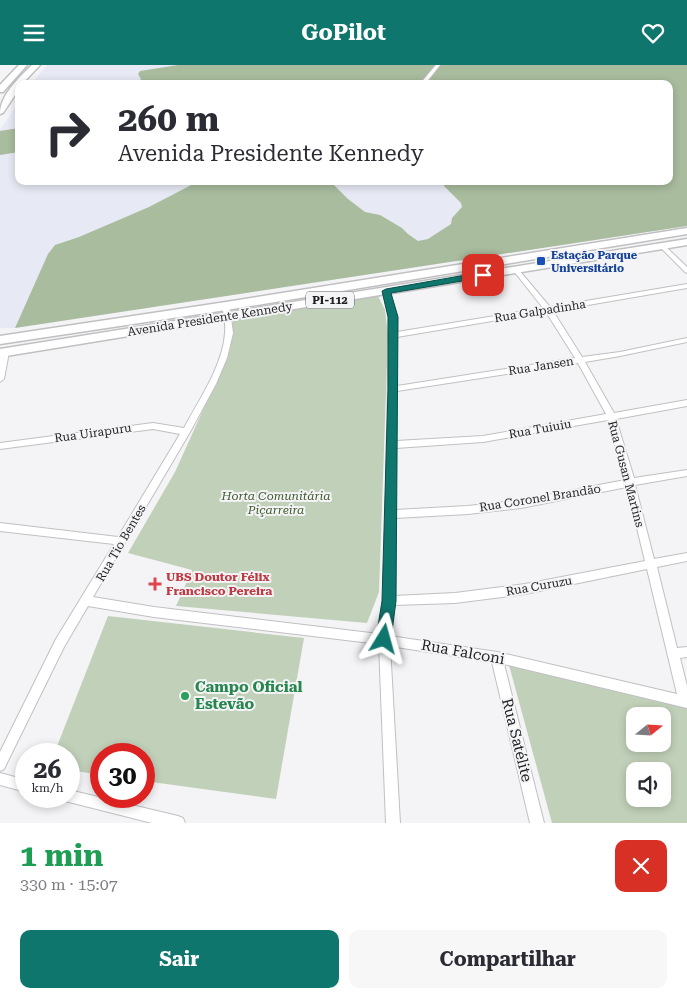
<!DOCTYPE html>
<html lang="pt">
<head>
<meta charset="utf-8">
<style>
	:root { --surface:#fff; --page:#f7f7f7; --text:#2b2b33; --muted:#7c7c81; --accent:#0f766e }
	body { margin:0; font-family:"Roboto Serif",serif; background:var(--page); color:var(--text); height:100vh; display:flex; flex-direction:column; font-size:19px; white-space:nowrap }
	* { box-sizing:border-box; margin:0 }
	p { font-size:16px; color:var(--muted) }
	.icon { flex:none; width:28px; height:28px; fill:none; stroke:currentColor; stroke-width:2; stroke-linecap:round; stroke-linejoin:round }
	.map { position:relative; height:758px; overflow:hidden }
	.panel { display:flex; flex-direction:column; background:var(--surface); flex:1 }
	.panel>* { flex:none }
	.hud { position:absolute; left:15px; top:15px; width:658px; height:105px; border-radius:10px; box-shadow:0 2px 8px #0003; background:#fff; color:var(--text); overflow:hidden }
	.needle { width:32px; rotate:72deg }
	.tools { position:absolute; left:626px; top:642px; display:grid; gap:10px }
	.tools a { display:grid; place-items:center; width:45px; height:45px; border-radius:10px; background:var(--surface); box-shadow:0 2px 8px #0003; font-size:25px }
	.speed { position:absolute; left:15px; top:678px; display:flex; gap:10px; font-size:25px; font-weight:700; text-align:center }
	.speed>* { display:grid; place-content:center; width:65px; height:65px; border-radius:50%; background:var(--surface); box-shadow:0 2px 8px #0003; line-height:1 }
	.speed small { font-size:12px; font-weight:400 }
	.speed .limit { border:8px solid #d22; background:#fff; color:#111 }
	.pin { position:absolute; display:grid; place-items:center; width:42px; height:42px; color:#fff; margin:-21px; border-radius:10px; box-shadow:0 2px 8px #0006 }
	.me { position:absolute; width:55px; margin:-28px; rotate:8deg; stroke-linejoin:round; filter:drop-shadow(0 0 4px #0008) }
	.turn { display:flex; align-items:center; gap:18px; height:105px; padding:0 20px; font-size:22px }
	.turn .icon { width:65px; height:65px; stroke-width:2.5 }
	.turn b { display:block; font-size:35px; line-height:42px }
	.round { display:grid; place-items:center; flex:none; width:52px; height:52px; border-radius:10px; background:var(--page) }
	.overview { display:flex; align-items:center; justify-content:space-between; height:85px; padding:0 20px }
	h1 { font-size:30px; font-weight:700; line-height:38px; color:#1e9e55 }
	.primary-button { display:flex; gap:10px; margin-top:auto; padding:10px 20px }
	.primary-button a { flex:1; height:58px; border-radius:10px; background:var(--accent); color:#fff; font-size:20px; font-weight:700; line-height:58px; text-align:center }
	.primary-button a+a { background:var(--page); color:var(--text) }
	header { display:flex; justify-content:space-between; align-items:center; height:65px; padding:0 20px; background:var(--accent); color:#fff; font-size:22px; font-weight:700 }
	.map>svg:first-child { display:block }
	.built { fill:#e7eaf4 }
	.green { fill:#c1d0b9; fill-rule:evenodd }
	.forest { fill:#a9bc9e }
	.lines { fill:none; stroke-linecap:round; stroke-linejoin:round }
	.minor-casing { stroke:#c0c0c3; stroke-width:2 }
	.primary-casing { stroke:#c0c0c3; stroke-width:3 }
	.minor { fill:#fff; fill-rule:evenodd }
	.primary { fill:#fff; fill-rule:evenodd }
	.route { fill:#0f766e; stroke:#0a4d48 }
	.transit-dot { fill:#1a4fb4; stroke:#f4f4f7; stroke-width:2 }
	.health-dot { fill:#e0444e; stroke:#f4f4f7; stroke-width:2 }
	.leisure-dot { fill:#2e9e5b; stroke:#f4f4f7; stroke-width:2 }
	.labels { text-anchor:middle; stroke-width:4; stroke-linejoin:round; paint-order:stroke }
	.far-transit-label { font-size:11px; font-weight:bold; fill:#164399; stroke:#f4f4f7; text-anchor:start }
	.shield { fill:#f4f4f7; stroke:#5f6061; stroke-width:1 }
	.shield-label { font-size:11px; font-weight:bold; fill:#1f2021 }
	.street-label { font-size:12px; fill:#1f2021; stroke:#f4f4f7 }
	.park-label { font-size:12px; font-style:italic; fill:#3f5b2d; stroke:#f4f4f7 }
	.health-label { font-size:12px; font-weight:bold; fill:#be3a42; stroke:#f4f4f7; text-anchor:start }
	.near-street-label { font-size:15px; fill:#1f2021; stroke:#f4f4f7 }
	.near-leisure-label { font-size:15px; font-weight:bold; fill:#27864d; stroke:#f4f4f7; text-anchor:start }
</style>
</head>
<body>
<header><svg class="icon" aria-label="menu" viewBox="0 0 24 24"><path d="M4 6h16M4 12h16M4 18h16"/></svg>GoPilot<svg class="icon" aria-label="heart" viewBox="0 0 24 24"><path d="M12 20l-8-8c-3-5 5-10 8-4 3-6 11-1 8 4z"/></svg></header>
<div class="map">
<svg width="687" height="758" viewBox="0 0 687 758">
	<rect width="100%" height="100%" fill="#f4f4f7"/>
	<path class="built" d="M47,0H687V161L15,263H0V65L19,37V116H669V19H31Z"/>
	<g class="green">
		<path d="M378,231L385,245L388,270L379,527L367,558L176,541L192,505L128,488L175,407L230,285L232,254Z"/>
		<path d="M108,551L304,573L276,734L144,716V689H101V710L69,705V689H54Z"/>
		<path d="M509,600L687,643V758H552ZM635,651H662V679H635ZM635,706H662V734H635Z"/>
	</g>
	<g class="forest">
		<path d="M178,0H687V161L15,263L48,189L55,180L79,172L149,142L199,116H330L348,134L365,147L380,150L402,163L408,169L418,176L428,174L451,159L452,153L462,142L461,138L444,121L445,116H669V19H137L141,14L138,9L140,6Z"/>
		<path d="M19,63V87L0,90V66Z"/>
	</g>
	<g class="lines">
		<g class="minor-casing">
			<g id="minor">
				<path d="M436,0H440L425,19H420Z"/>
				<path d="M662,179L664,180L687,202V208L685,207L660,182V180Z"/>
				<path d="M516,203L518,204L550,242L687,219V223L553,246L582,292L620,287L687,273V277L620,291L585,297L614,348L687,335V341L616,354L634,413L687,405V411L635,420L654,494L687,488V496L657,502L677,583L687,582V592L680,593L687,621V643L504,599L544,758H530L492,597L390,581L400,758H386L379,579L154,552L88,541L64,582L4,704L0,706V687L56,574L114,479L0,466V458L118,472L180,369L153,364L0,384V378L153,358L184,363C199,335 223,300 225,268C226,259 224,250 222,241L226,239H229L233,268L227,293L216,319L190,367L93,532L154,542L379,569L384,536L389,252L383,226L386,224L389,226L397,252V267L543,243L513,205ZM546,247L575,293L397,321V272ZM578,298L606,349L483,371L396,376L397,326ZM608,355L625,415L521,435L468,441L395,445L396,383L483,377ZM627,422L645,496L525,519L455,528L394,531L395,453L468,449L521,443ZM647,504L677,629L497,587L390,571L394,540L455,538L525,529Z"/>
				<path d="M2,285H5L9,287L4,314L0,317V293Z"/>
				<path d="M0,708L26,715V727L0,720Z"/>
				<path d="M69,725L178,751L183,753L185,758H152L69,737L64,736L63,731H69Z"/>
			</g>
		</g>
		<g class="primary-casing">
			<g id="primary">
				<path d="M19,0H27L3,27H0V20Z"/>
				<path d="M32,0H40L22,19H19V24L3,48L0,49C0,30 19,13 32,0Z"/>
				<path d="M687,163V169L226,245L0,279V271L226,237Z"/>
				<path d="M687,174V180L0,292V284Z"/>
			</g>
		</g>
		<use href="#minor" class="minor"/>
		<use href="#primary" class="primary"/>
	</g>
	<path class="route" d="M483,207L487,210L486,212L391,228L398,252L396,536L391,574L389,579L384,581L378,579L376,574L382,536L388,324V252L382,226L386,224Z"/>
	<rect class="transit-dot" x="536" y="191" width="10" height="10" rx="2.5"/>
	<path class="health-dot" d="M152.5 511.5h5v5h5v5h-5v5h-5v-5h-5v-5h5z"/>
	<circle class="leisure-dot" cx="185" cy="631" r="5"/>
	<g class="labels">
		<g class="far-transit-label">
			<text x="551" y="194">Estação Parque<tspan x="551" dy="13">Universitário</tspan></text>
		</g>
		<rect class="shield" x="306" y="226.5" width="48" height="17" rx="4"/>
		<g class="shield-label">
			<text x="330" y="239">PI-112</text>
		</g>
		<g class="street-label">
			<text transform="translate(540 246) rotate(-9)" y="4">Rua Galpadinha</text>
			<text transform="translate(210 254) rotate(-9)" y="4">Avenida Presidente Kennedy</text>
			<text transform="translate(541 301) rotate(-9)" y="4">Rua Jansen</text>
			<text transform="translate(540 364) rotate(-10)" y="4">Rua Tuiuiu</text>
			<text transform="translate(93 368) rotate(-8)" y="4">Rua Uirapuru</text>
			<text transform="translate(626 409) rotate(75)" y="4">Rua Gusan Martins</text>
			<text transform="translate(540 433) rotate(-9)" y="4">Rua Coronel Brandão</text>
			<text transform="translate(121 478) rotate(-60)" y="4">Rua Tio Bentes</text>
			<text transform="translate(539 521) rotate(-10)" y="4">Rua Curuzu</text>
		</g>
		<g class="park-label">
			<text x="276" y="435">Horta Comunitária<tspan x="276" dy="14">Piçarreira</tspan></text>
		</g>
		<g class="health-label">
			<text x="166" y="516">UBS Doutor Félix<tspan x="166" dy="14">Francisco Pereira</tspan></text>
		</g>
		<g class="near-street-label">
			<text transform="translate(463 587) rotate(10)" y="5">Rua Falconi</text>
			<text transform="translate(517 675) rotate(76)" y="5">Rua Satélite</text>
		</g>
		<g class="near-leisure-label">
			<text x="195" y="627">Campo Oficial<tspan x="195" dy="17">Estevão</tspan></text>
		</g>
	</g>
</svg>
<div class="tools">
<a><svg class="needle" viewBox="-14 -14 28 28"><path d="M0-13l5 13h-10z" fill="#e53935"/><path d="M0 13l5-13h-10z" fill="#7c7c81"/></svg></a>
<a><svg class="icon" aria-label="sound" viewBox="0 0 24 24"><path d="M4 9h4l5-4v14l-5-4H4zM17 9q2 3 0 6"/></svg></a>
</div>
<div class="speed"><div>26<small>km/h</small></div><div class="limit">30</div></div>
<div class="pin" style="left:483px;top:210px;background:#d93025"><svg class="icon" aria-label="arrive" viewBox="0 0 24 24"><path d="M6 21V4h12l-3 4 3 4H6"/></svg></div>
<svg class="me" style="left:384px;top:574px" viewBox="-20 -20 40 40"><path d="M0-17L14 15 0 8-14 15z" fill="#0f766e" stroke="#fff" stroke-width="4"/></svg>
<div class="hud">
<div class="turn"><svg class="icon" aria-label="right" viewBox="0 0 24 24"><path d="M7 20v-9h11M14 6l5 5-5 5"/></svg><div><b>260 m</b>Avenida Presidente Kennedy</div></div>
</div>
</div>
<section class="panel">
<div class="overview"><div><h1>1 min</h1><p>330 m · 15:07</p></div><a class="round" style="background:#d93025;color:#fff"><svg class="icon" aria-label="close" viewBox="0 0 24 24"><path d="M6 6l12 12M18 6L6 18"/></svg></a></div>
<div class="primary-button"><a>Sair</a><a>Compartilhar</a></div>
</section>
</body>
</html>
